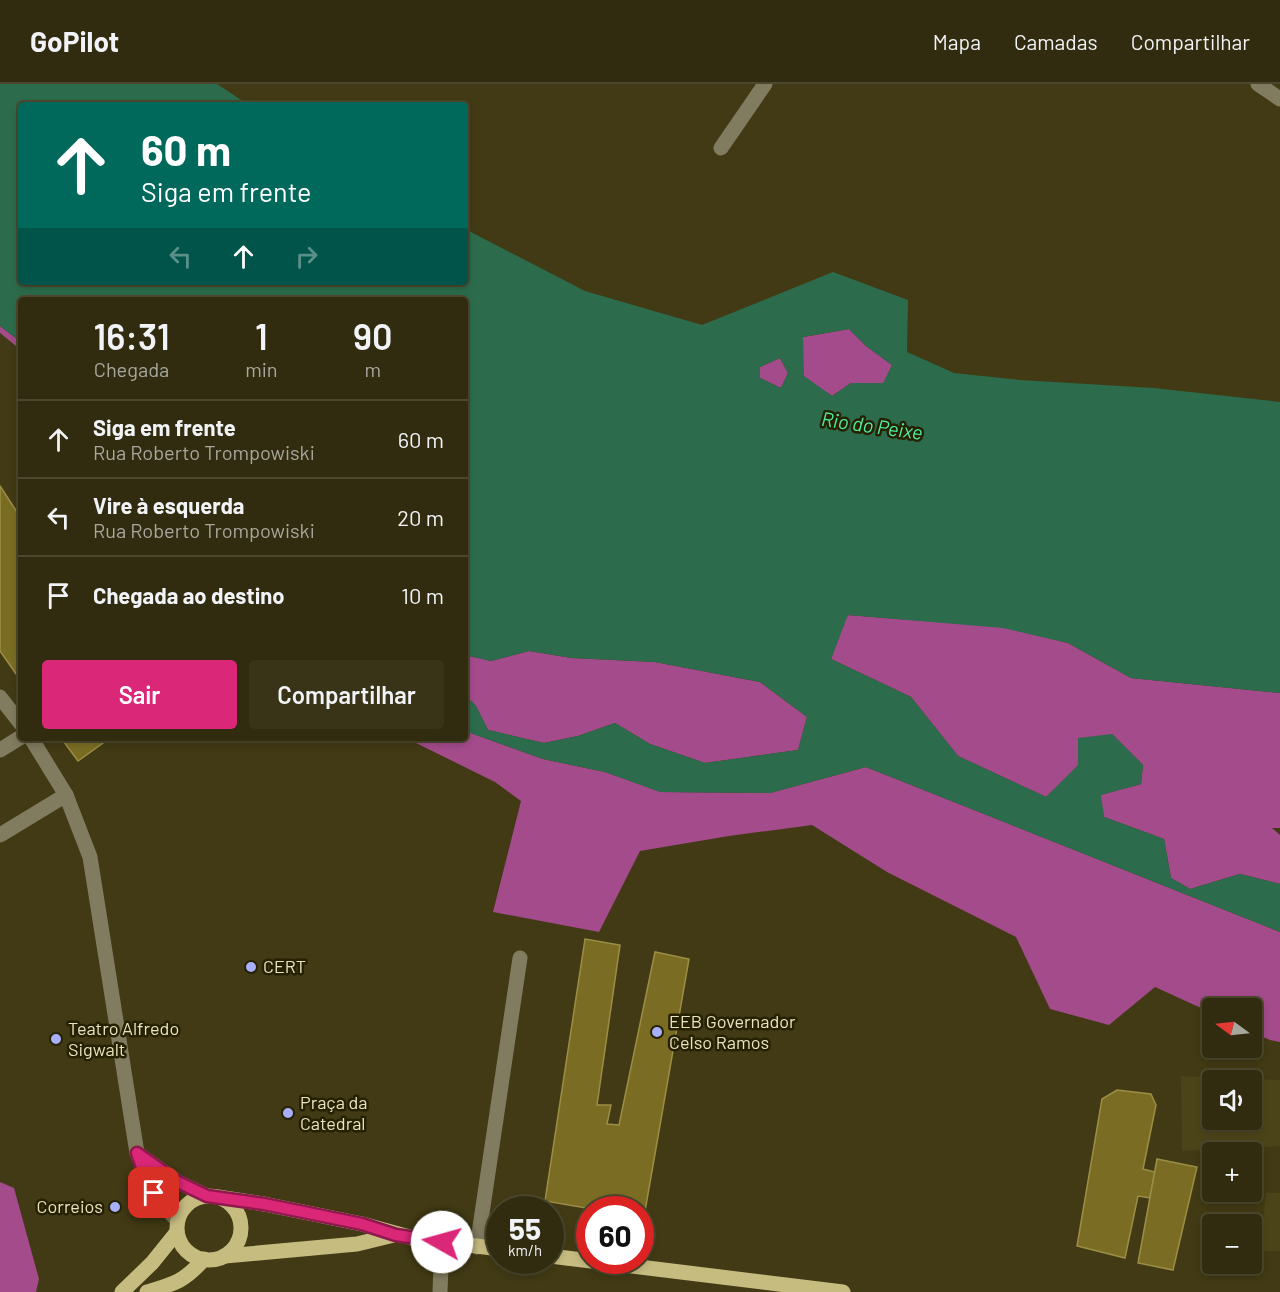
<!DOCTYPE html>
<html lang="pt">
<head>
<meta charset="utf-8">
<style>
	:root { --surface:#312c0f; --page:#393418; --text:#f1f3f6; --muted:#a8a79e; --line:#4c482f; --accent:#db2777 }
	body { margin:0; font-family:Barlow,sans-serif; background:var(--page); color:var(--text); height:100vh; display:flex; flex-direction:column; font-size:22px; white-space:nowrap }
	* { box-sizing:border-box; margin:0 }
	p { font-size:20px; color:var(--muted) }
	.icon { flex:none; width:33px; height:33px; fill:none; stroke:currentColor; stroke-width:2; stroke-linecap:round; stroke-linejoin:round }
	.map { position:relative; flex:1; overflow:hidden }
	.sheet { position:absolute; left:18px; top:213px; width:450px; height:444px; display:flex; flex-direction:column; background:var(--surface); border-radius:6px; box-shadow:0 3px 9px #0003,0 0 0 2px var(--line) }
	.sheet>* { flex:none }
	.top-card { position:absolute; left:18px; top:18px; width:450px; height:183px; border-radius:6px; box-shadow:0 3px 9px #0003,0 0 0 2px var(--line); background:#00695c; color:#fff; overflow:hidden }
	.needle { width:39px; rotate:285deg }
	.fabs { position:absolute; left:1202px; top:914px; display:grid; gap:12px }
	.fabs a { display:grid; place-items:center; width:60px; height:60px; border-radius:6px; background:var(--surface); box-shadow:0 3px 9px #0003,0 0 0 2px var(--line); font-size:30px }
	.speed { position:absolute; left:486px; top:1112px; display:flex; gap:12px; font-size:30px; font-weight:700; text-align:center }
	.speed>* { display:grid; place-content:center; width:78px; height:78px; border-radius:50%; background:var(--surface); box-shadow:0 3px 9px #0003,0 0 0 2px var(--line); line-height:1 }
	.speed small { font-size:15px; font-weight:400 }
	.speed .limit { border:9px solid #d22; background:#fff; color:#111 }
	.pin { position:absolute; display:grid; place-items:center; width:51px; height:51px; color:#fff; margin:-26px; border-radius:12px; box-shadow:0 3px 9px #0006 }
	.me { position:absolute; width:66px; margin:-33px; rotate:277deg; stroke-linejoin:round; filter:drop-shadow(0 0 4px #0008) }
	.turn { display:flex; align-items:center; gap:21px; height:126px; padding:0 24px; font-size:27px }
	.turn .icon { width:78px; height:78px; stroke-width:2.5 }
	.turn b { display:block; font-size:42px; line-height:51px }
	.lanes { display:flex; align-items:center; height:57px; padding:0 24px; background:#0003; justify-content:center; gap:30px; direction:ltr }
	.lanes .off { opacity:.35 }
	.eta { display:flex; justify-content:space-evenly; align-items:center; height:102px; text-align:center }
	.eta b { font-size:36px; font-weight:600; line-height:42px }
	.action { display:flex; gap:12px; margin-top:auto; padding:12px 24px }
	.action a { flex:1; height:69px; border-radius:6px; background:var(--accent); color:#fff; font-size:24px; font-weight:600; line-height:69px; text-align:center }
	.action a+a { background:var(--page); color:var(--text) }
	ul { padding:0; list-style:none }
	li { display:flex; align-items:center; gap:18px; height:78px; padding:0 24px; border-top:2px solid var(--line) }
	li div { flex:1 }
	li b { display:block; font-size:22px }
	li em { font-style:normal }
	header { display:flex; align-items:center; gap:36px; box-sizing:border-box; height:84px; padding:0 30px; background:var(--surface); border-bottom:2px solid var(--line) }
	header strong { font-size:28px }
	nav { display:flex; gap:33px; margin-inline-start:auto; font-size:21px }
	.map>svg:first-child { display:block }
	.built { fill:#4c4419; fill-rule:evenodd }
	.forest { fill:#a34b8b }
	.water { fill:#2c6c4c; fill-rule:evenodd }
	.building { fill:#7a6d23; stroke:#9b8e46; stroke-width:1.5 }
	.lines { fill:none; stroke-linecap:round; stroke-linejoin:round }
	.minor { stroke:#817b5f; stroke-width:15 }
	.major { stroke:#c7bc80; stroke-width:15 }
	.route-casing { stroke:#8e194d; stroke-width:15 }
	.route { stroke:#db2777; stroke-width:10 }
	.poi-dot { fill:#a8b0fc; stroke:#262103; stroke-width:2 }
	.labels { text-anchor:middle; stroke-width:5; stroke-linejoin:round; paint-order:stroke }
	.poi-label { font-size:18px; fill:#e9e3bf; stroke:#262103; text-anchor:start }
	.water-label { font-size:20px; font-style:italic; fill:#4ceda2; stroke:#262103 }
</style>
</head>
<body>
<header>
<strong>GoPilot</strong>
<nav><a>Mapa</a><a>Camadas</a><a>Compartilhar</a></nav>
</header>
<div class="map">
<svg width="1280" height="1208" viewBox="0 0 1280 1208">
	<rect width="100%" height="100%" fill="#413a14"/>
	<g class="built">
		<path d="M1181,992L1280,996V1062L1182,1067ZM1212,996H1251V1035H1212Z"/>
		<path d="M1266,1109H1280V1167H1260Z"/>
	</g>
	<g class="forest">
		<path d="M0,242L21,258V266L0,249Z"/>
		<path d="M849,245L866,262L892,281L884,299H851L832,312L803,292V253Z"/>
		<path d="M780,274L788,289L781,304L760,294V283Z"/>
		<path d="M847,531L1003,543L1068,559L1131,594L1280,609V744H1272L1280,751V800L1240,790L1190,805L1171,794L1164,755L1104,733L1100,711L1141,700L1143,681L1112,650L1046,713L958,672L911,613L831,575Z"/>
		<path d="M529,567L572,574L655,578L760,598L807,633L798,666L705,679L650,660L615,639L578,652L544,659L488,646L476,622L465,611V571L491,577Z"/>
		<path d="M465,647L543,675L605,688L661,708L770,709L866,683L1280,848V958L1270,956L1251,948V924H1212V929L1155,903L1109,941L1050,925L1016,853L887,788L812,741L729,752L640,767L599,848L493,828L521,717L495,698L414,658L413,654H465Z"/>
		<path d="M0,1098L14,1104L39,1195L36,1208H0Z"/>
	</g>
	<path class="water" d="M0,0H217L249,21H21V198H465V145L585,207L702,241L833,188L908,216L907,268L954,289L1020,296L1154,304L1280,318V609L1131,594L1068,559L1003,544L848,531L831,575L911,613L958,672L1046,713L1078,681V654L1112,650L1143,681L1141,700L1101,711L1104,733L1164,755L1171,794L1190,805L1240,790L1280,800V848L866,683L770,709L660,708L605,688L543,675L465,647V611L476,622L488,646L544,659L578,652L615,639L650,660L705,679L798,666L807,633L760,598L655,578L572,574L529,567L491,577L465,571V216H21V258L0,242ZM849,245L866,262L892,281L883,299H851L832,312L804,292L803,253ZM780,274L788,289L781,304L760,294V283Z"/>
	<g class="building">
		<path d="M0,402L21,434V597L0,567Z"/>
		<path d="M61,654H110L78,677Z"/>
		<path d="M585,855L620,861L597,1021H611L607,1040L619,1041L655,868L689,875L644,1133H640V1125H592L545,1117Z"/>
		<path d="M1117,1006L1151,1010L1156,1021L1143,1085L1155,1088L1150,1114L1138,1112L1125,1174L1077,1162L1102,1015Z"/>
		<path d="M1157,1075L1197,1083L1173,1186L1138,1179Z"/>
	</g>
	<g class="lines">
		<g class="minor">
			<path d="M1258,0L1280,15"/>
			<path d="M721,64L765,0"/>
			<path d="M0,613L21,640"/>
			<path d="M31,654L66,711L90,773L137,1069C147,1096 158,1117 178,1137"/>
			<path d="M0,666L21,653"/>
			<path d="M0,751L66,711"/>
			<path d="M137,1069L178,1098L207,1112"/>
			<path d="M477,1163L520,874"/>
			<path d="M440,1208L442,1158"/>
		</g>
		<g class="major">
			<circle cx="209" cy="1144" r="32"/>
			<path d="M218,1113L264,1120L362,1140L413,1154L500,1165"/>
			<path d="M225,1172L357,1160L394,1151"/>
			<path d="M550,1172L843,1208"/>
			<path d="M122,1208L152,1179L177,1148"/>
			<path d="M147,1208C174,1200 185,1197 204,1175"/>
		</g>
	</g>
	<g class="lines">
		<g class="route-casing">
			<path id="route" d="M154,1109L146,1094L137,1069L178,1098L207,1112L264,1120L362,1140L396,1151L442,1158"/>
		</g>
		<use href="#route" class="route"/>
	</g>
	<g class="poi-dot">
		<circle cx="251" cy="883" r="6"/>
		<circle cx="657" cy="948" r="6"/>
		<circle cx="56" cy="955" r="6"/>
		<circle cx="288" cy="1029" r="6"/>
		<circle cx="115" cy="1123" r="6"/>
	</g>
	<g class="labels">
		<g class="poi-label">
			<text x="263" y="889">CERT</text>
			<text x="669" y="944">EEB Governador<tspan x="669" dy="21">Celso Ramos</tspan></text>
			<text x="68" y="951">Teatro Alfredo<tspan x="68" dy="21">Sigwalt</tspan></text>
			<text x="300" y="1025">Praça da<tspan x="300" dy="21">Catedral</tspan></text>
			<text x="103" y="1129" text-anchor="end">Correios</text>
		</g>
		<g class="water-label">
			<text transform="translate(872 342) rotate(8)" y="7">Rio do Peixe</text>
		</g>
	</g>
</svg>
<div class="fabs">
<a><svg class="needle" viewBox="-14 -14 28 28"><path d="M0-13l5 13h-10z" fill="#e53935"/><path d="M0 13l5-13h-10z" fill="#a8a79e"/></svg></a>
<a><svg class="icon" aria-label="sound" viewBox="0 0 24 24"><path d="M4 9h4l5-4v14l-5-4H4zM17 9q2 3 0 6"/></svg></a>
<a>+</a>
<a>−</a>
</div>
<div class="speed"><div>55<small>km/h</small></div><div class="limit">60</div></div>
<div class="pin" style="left:154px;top:1109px;background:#d93025"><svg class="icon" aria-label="arrive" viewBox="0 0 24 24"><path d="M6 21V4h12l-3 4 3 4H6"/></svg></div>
<svg class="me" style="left:442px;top:1158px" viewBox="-20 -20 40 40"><circle r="19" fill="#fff"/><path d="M0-13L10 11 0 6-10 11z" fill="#db2777"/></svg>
<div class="top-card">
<div class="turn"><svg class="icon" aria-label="ahead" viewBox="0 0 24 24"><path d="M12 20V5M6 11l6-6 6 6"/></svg><div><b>60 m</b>Siga em frente</div></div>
<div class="lanes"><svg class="icon off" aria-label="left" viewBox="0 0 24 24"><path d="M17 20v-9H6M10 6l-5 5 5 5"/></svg><svg class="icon" aria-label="ahead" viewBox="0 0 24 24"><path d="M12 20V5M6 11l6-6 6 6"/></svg><svg class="icon off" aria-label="right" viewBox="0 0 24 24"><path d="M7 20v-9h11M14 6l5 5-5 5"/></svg></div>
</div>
<section class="sheet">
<div class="eta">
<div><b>16:31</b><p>Chegada</p></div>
<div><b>1</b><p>min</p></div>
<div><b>90</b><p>m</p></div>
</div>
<ul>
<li><svg class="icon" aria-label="ahead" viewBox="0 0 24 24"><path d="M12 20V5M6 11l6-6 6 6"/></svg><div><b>Siga em frente</b><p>Rua Roberto Trompowiski</p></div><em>60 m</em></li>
<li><svg class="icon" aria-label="left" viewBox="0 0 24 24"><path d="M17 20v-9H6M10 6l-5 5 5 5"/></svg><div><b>Vire à esquerda</b><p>Rua Roberto Trompowiski</p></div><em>20 m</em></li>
<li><svg class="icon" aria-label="arrive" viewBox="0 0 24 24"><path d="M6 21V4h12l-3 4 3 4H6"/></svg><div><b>Chegada ao destino</b></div><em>10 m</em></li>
</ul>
<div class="action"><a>Sair</a><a>Compartilhar</a></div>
</section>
</div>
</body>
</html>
